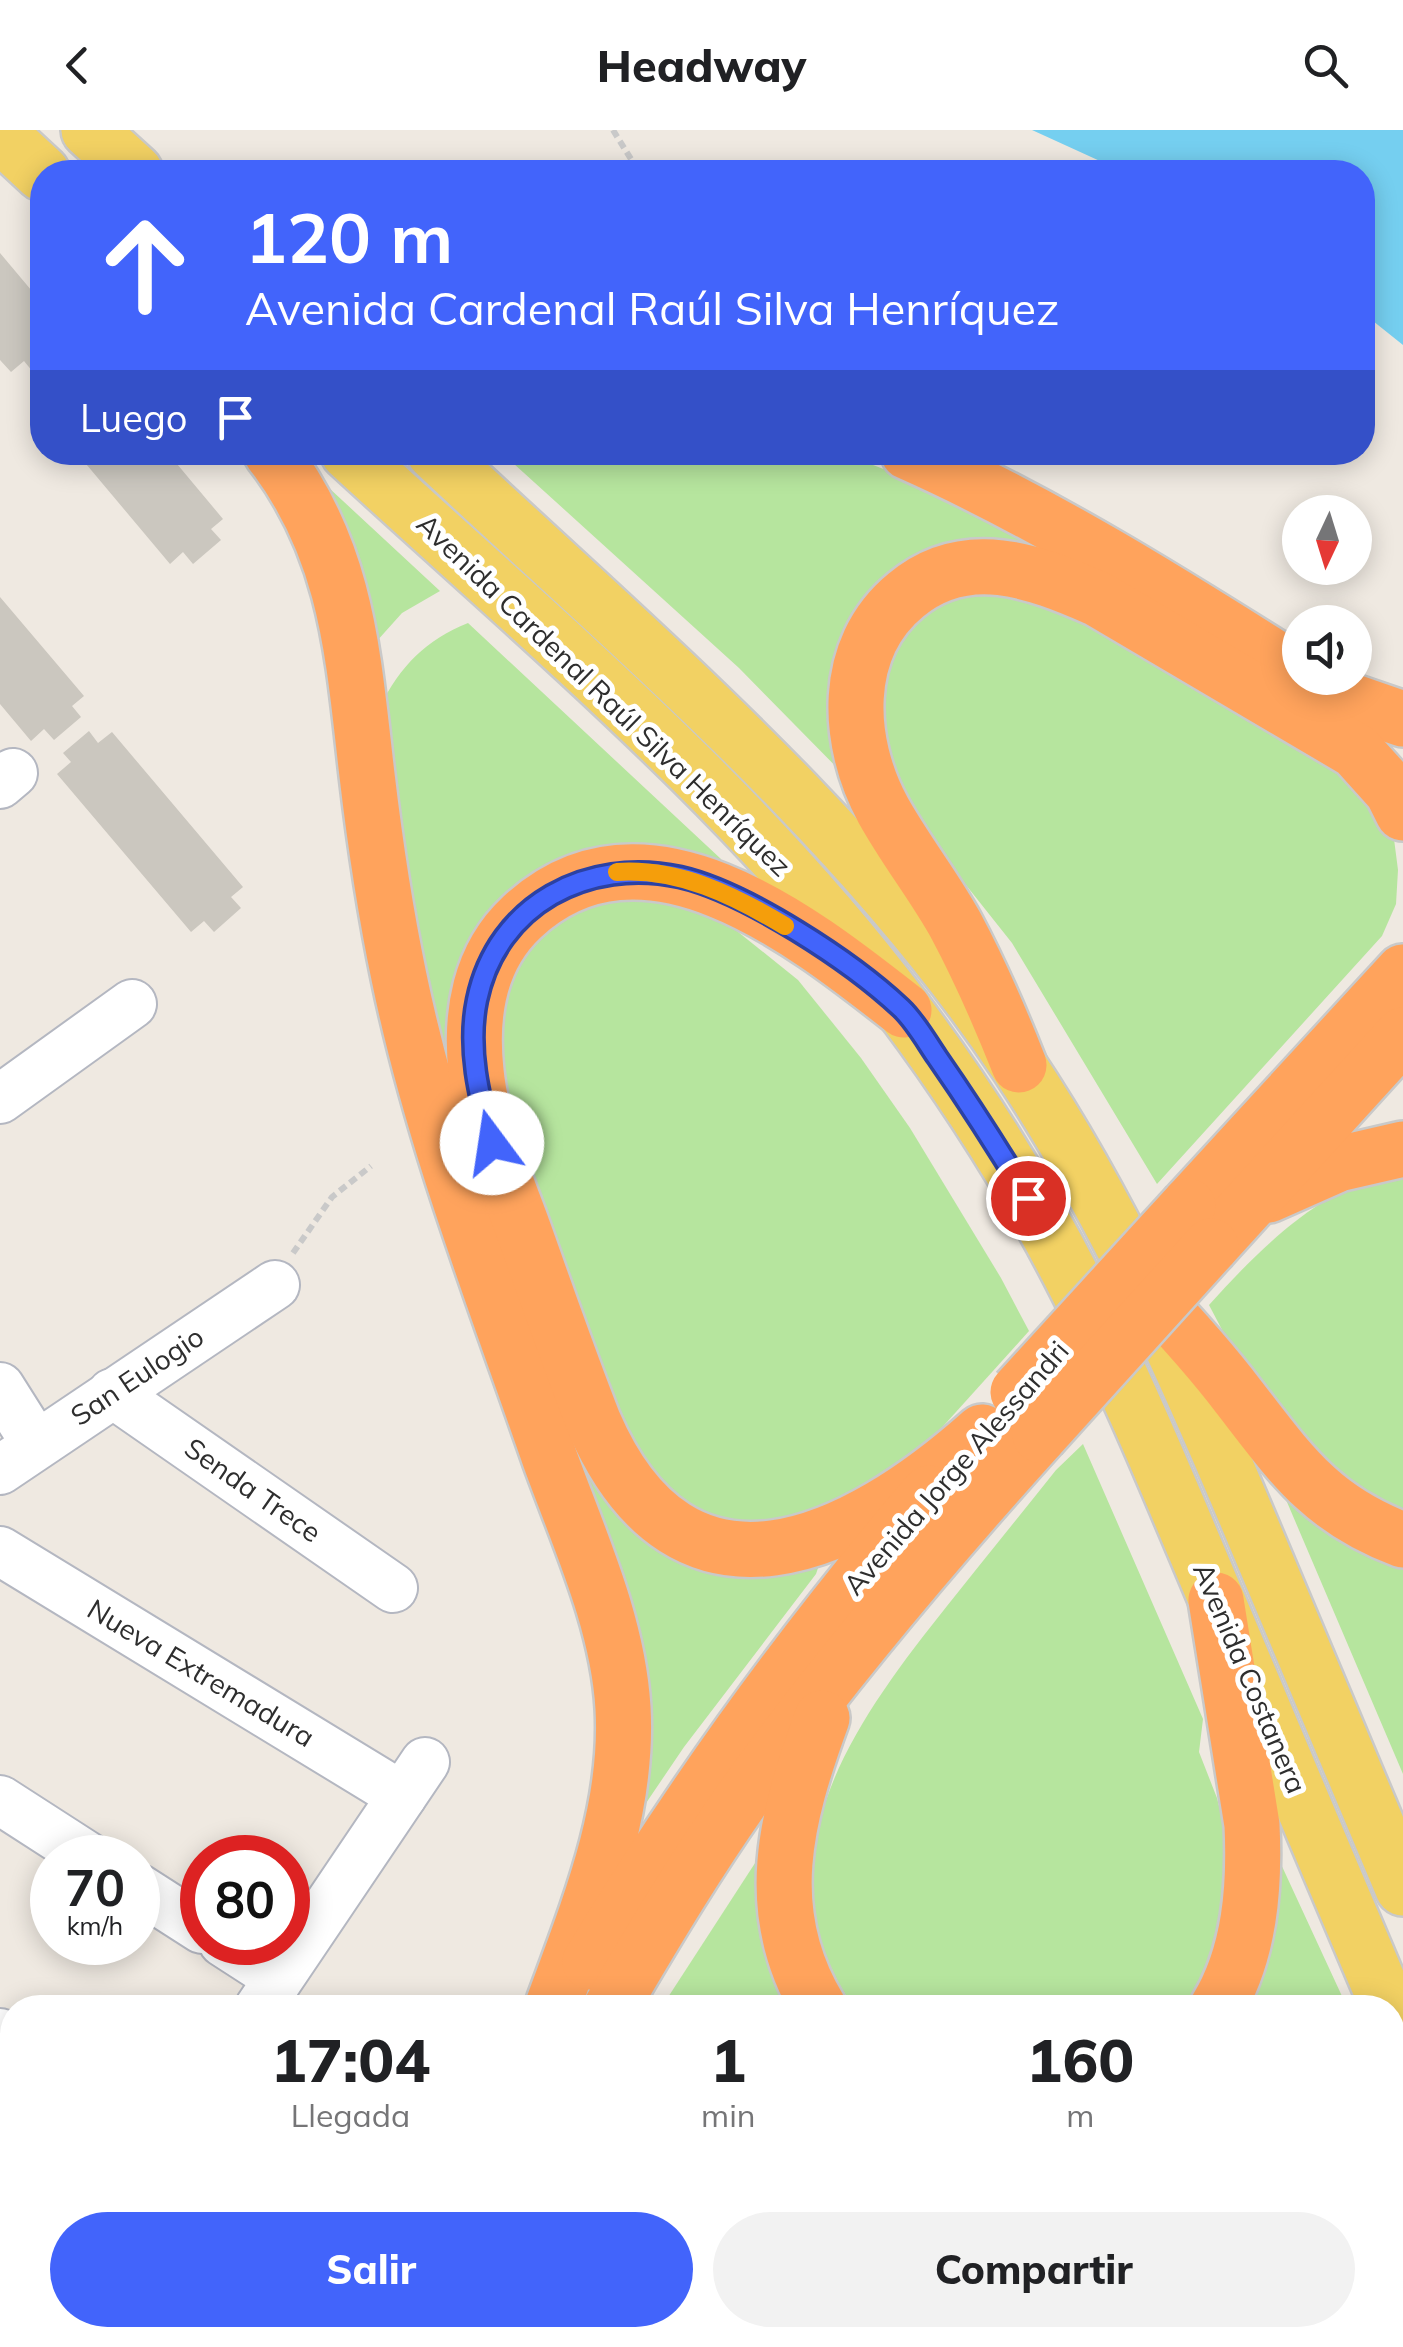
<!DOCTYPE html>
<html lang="es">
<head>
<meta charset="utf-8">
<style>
	:root { --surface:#fff; --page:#f2f2f2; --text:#202124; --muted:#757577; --accent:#4264fb }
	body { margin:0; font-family:Mulish,sans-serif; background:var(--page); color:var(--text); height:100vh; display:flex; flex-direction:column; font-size:38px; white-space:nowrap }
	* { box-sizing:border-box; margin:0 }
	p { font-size:32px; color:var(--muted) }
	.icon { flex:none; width:55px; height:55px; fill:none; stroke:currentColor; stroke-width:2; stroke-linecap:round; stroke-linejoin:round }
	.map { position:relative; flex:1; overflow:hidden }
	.side { position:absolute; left:0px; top:1865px; width:1405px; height:352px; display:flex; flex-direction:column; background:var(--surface); border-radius:40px 40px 0 0; box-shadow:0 5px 25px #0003 }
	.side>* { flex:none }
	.guide { position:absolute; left:30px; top:30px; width:1345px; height:305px; border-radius:40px; box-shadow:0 5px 25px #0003; background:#4264fb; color:#fff; overflow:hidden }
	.needle { width:65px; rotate:184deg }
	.controls { position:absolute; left:1282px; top:365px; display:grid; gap:20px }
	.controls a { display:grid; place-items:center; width:90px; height:90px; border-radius:50%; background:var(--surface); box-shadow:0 5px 25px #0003; font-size:50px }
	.speed { position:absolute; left:30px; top:1705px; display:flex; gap:20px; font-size:50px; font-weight:700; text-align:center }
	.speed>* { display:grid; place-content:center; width:130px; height:130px; border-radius:50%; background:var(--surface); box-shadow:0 5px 25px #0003; line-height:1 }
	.speed small { font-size:25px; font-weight:400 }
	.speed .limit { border:15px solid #d22; background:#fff; color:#111 }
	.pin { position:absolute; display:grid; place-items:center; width:85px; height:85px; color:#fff; margin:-42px; border:5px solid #fff; border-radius:50%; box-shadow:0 2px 10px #0007 }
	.me { position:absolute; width:110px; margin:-55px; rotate:346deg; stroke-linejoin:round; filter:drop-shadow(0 0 8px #0008) }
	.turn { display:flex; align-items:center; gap:35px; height:210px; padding:0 50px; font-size:45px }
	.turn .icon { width:130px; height:130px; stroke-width:2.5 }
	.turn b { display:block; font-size:70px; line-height:85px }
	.then { display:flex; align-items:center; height:95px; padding:0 50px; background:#0003; gap:20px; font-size:38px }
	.eta { display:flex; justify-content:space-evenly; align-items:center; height:170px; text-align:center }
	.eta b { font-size:60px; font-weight:800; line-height:70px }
	.cta { display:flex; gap:20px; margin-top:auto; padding:20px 50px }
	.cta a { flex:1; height:115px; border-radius:60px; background:var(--accent); color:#fff; font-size:40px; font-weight:800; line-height:115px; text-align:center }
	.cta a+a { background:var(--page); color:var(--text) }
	header { display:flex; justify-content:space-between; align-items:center; height:130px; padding:0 50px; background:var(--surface); font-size:45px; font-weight:800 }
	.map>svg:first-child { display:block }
	.green { fill:#b6e59e }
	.water { fill:#75cff0 }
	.building { fill:#cbc7bf }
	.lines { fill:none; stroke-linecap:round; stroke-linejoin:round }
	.minor-casing { stroke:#b4b7c1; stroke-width:52 }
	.major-casing { stroke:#c9c9c9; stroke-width:60 }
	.highway-casing { stroke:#c9c9c9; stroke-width:60 }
	.path { stroke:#c9c9c9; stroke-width:6; stroke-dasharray:8 5; stroke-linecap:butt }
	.minor { stroke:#fff; stroke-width:48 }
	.major { stroke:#f2d163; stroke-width:55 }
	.highway { stroke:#ffa35c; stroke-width:55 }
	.highway-bridge-casing { stroke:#c9c9c9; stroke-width:60; stroke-linecap:butt }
	.highway-bridge { stroke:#ffa35c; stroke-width:55 }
	.route-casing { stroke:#2b41a3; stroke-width:25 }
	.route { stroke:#4264fb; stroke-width:18 }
	.slow { stroke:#f59e0b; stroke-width:18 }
	.labels { text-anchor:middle; stroke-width:10; stroke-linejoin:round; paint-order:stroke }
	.street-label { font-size:28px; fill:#2e2e2e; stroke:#fff }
</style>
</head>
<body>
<header><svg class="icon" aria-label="back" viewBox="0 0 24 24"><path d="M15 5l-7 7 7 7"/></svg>Headway<svg class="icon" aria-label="search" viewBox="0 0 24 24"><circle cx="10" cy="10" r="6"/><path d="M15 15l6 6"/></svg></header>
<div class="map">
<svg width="1403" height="2217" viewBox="0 0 1403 2217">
	<rect width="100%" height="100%" fill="#efe9e1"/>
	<g class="green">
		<path d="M502,323H842L912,350L1090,438L895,453L856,657L739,538Z"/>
		<path d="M329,358L440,461L402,483L376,512L323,363Z"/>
		<path d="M989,459L1056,474L1337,635L1383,684L1394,709L1398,740L1396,774L1382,806L1157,1054L1012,813L908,682L870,578L912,484L936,472Z"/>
		<path d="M468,493L721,729L708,738L548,739L457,959L427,882L380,577C400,536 426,510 468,493Z"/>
		<path d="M641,766L722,789L798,850L861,928L910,998L1001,1148L1029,1201L928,1313L866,1364L790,1400L694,1387L628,1317L508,990L494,925L508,837L569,778Z"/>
		<path d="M1403,1037V1388L1338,1356L1229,1213L1209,1175C1264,1114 1321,1058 1403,1037Z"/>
		<path d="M1083,1314L1203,1589L1199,1622L1217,1668L1228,1712L1229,1778L1194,1872L1189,1877L854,1878C753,1730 854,1593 947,1476C983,1431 1020,1385 1056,1340Z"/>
		<path d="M579,1318L588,1335L821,1429L816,1444L684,1617L642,1679L574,1322Z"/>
		<path d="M1284,1365L1318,1395L1403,1435V1644Z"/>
		<path d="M770,1710L793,1877L661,1878Z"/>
		<path d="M1280,1732L1347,1877L1248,1878C1272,1834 1279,1784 1276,1734Z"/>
		<path d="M1393,1973L1403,1992V2053L1393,2066Z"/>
		<path d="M484,2205H555L541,2217H479Z"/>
	</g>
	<path class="water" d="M1032,0H1403V215L1363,183L1362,42H1124Z"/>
	<g class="building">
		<path d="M0,123L42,173V234L33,242L24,231L11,242L0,230Z"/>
		<path d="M76,322H167L223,389L211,399L221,410L193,434L183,422L170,434Z"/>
		<path d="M0,467L84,566L72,576L81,587L54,610L44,599L31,611L0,574Z"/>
		<path d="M89,601L98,613L112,602L243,757L231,767L241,778L214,802L204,791L191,802L57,644L71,632L63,623Z"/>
	</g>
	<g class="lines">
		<g class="minor-casing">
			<g id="minor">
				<path d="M0,654L13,643"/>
				<path d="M0,969L132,874"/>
				<path d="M0,1257L36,1314"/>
				<path d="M112,1263L393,1458"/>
				<path d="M0,1340L275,1155"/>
				<path d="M0,1421L402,1666"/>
				<path d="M0,1670L90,1728"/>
				<path d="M138,1758L202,1799"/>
				<path d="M223,1812L277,1847"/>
				<path d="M259,1878L425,1632"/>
				<path d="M0,1903L12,1911"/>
				<path d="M0,2131L12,2139"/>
				<path d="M48,2217L55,2205"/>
			</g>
		</g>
		<g class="major-casing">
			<g id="major">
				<path d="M89,0L135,42"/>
				<path d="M0,4L42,43"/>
				<path d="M348,322C539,498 744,667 901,876C967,964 1028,1060 1078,1159C1130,1261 1173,1367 1218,1473C1274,1608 1332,1743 1389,1878"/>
				<path d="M434,322C639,514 862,700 1018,935C1115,1080 1185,1240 1252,1399C1302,1519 1353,1638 1403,1758"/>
			</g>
		</g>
		<g class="highway-casing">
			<g id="highway">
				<path d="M271,322C348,421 353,526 367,645C375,713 385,780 399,847C433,1012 495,1170 550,1329C579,1409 618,1492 623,1578C629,1682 587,1782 552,1878"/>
				<path d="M908,322C1045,383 1174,464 1300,544"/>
				<path d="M1305,548L1345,569L1403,589"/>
				<path d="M904,880C802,800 644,674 522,787C479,827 470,885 476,941C481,994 503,1044 521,1093C545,1160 568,1227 594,1293C684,1500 854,1416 982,1302"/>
				<path d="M1019,935C1000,887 980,841 956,796C934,756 905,720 883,680C846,612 841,518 906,465C966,415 1034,441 1098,469L1356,621L1392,661L1403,683"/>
				<path d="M1268,1065L1338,1034L1403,1019"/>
				<path d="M1188,1076L1403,842"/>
				<path d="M1211,1116L1403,905"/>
				<path d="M1147,1161C1179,1195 1210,1229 1238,1266C1290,1333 1320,1379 1403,1410"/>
				<path d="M1216,1470L1252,1695C1255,1757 1250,1824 1217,1878"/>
				<path d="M590,1832C689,1667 804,1509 929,1363"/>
				<path d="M611,1878C656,1801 702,1724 754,1652C842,1531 939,1417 1040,1305"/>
				<path d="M819,1878C760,1781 786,1686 822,1588"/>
				<path d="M1387,2205L1402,2217"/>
				<path d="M389,2217L395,2205"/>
				<path d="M435,2217L440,2205"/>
				<path d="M574,2217L588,2205"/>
			</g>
		</g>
		<g class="path">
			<path d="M613,0L639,42"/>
			<path d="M293,1123L332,1067L371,1036"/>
			<path d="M637,2217L656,2205"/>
		</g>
		<use href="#minor" class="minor"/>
		<use href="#major" class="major"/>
		<use href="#highway" class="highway"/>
		<g class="highway-bridge-casing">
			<g id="highway-bridge">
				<path d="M1018,1262L1188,1076"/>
				<path d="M1040,1305L1211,1116"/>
			</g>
		</g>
		<use href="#highway-bridge" class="highway-bridge"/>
	</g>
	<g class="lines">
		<g class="route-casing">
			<path id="route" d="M492,1013C479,967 467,918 477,870C497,774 588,727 680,747C746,762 852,832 901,878C915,891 926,911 937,927C969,973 999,1020 1028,1068"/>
		</g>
		<use href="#route" class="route"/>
		<path class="slow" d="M617,742C679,738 733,765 785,796"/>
	</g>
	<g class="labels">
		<g class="street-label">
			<text transform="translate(604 565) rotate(44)" y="10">Avenida Cardenal Raúl Silva Henríquez</text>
			<text transform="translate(137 1246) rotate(-34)" y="10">San Eulogio</text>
			<text transform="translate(956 1338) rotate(-49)" y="10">Avenida Jorge Alessandri</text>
			<text transform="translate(253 1360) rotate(35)" y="10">Senda Trece</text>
			<text transform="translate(201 1543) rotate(31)" y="10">Nueva Extremadura</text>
			<text transform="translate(1250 1548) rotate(67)" y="10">Avenida Costanera</text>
		</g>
	</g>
</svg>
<div class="controls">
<a><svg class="needle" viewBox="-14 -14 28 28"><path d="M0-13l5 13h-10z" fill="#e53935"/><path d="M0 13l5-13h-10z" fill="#757577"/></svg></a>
<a><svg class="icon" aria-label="sound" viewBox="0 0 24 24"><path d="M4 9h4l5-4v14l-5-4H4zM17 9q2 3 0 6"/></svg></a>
</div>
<div class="speed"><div>70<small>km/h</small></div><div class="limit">80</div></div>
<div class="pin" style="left:1028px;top:1068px;background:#d93025"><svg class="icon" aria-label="arrive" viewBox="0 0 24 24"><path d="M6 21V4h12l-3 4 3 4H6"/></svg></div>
<svg class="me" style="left:492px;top:1013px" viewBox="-20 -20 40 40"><circle r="19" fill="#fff"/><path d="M0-13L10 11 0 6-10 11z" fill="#4264fb"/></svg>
<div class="guide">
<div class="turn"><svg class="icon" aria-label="ahead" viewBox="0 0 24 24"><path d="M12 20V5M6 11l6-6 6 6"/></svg><div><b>120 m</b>Avenida Cardenal Raúl Silva Henríquez</div></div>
<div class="then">Luego<svg class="icon" aria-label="arrive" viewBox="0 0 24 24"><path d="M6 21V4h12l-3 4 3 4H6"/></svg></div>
</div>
<section class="side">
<div class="eta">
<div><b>17:04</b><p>Llegada</p></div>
<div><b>1</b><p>min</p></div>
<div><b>160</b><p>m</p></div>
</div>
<div class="cta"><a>Salir</a><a>Compartir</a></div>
</section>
</div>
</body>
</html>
